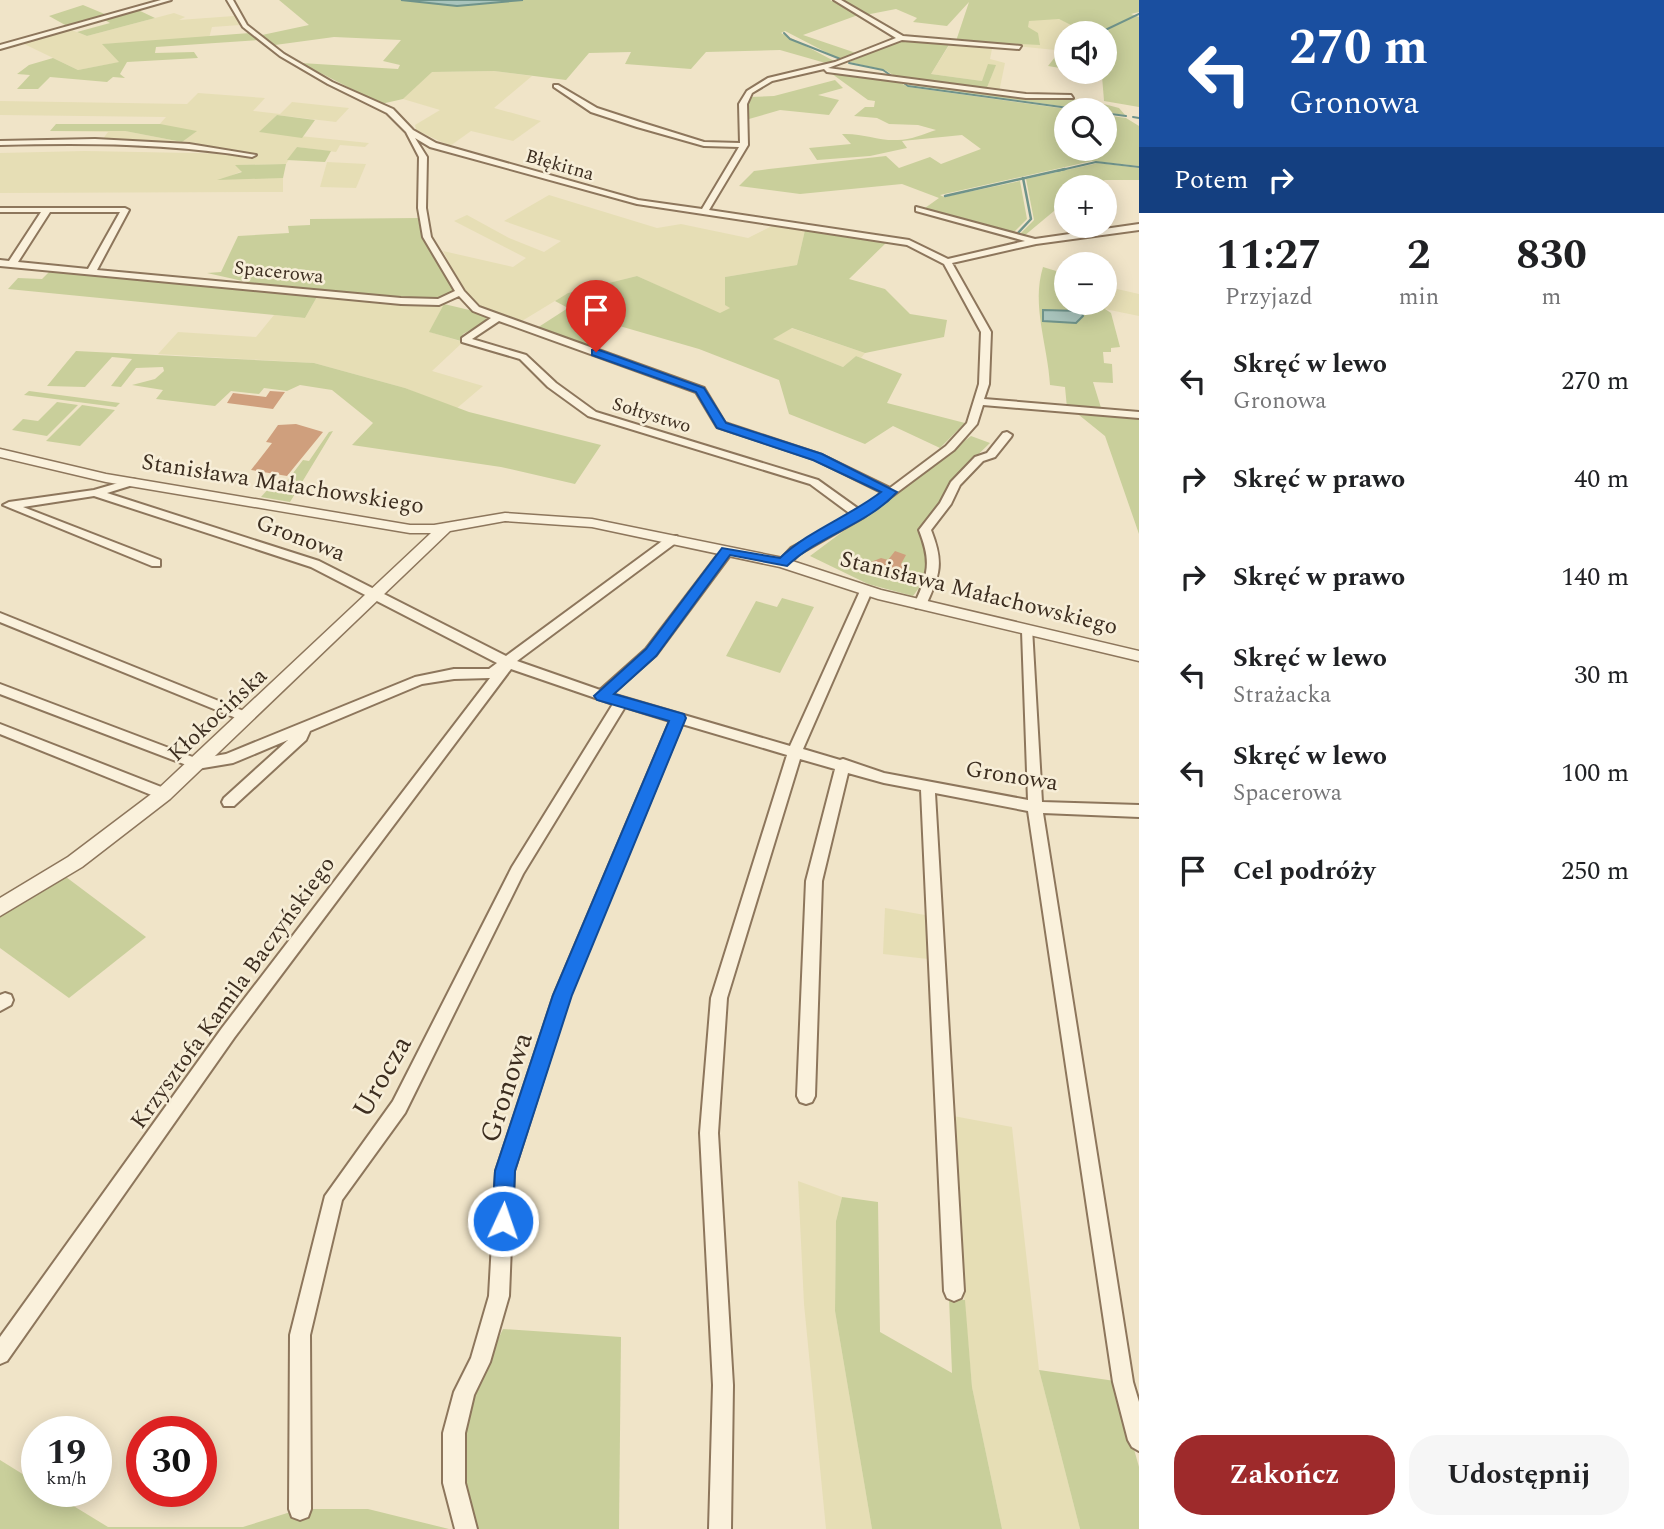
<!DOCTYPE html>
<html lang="pl">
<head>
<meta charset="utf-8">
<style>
	:root { --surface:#fff; --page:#f6f6f6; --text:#202124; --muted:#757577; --accent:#9e2a2b }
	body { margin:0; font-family:Spectral,serif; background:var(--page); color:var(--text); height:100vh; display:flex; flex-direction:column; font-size:26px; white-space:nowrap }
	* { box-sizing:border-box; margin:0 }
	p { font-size:23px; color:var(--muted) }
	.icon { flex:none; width:38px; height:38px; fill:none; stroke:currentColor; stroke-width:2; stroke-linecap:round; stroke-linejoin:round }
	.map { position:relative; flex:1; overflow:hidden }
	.details { display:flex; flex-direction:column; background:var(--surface); width:525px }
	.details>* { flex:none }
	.guide { background:#1a4fa0; color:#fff; overflow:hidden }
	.fabs { position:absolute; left:1054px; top:21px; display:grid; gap:14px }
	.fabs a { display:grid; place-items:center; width:63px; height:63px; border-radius:50%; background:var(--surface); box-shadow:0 4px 18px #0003; font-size:35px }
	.speed { position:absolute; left:21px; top:1416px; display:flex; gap:14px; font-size:35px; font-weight:700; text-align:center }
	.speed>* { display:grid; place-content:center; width:91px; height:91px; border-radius:50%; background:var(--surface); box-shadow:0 4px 18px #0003; line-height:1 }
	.speed small { font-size:18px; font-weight:400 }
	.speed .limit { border:10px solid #d22; background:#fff; color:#111 }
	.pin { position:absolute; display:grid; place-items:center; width:60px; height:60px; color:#fff; margin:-72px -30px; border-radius:50% 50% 50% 0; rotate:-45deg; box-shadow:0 0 7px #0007 }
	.pin .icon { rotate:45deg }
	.me { position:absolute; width:77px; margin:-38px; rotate:3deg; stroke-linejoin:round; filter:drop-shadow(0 0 5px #0008) }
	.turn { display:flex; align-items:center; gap:24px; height:147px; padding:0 35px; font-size:32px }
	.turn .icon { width:91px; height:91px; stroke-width:2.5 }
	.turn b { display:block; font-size:49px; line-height:60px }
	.then { display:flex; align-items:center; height:66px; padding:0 35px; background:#0003; gap:14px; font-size:26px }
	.eta { display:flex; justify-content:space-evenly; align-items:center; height:119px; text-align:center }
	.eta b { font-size:42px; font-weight:700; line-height:49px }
	.cta { display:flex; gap:14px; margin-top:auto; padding:14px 35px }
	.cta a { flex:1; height:80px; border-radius:28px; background:var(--accent); color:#fff; font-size:28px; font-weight:700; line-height:80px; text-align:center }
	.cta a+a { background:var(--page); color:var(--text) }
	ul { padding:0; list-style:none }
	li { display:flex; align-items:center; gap:21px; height:98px; padding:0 35px }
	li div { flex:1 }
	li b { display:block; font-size:26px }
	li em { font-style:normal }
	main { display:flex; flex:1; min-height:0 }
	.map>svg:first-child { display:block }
	.farmland { fill:#e6deb5 }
	.green { fill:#c9cf9b }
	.water { fill:#a9c4bc; stroke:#6f938a; stroke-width:2 }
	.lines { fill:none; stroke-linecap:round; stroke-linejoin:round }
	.stream-far1 { stroke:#6f938a; stroke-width:2 }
	.stream { stroke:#6f938a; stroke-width:2.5 }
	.building { fill:#cf9f7d }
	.minor-casing { stroke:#8d765c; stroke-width:4 }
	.tertiary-casing { stroke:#8d765c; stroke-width:3 }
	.minor { fill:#faf1dc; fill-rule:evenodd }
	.tertiary { fill:#faf1dc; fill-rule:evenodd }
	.route { fill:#1a73e8; stroke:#114b97; stroke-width:2 }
	.labels { text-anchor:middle; stroke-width:5; stroke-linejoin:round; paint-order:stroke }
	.far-street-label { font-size:19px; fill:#3d2e20; stroke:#f7eed8 }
	.street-label { font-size:23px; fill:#3d2e20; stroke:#f7eed8 }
	.near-street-label { font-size:28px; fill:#3d2e20; stroke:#f7eed8 }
</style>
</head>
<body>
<main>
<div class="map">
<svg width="1139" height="1529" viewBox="0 0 1139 1529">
	<rect width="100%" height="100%" fill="#f0e4c8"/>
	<g class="farmland">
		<path d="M174,13L185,17L179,20L234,16L240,25L212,27L209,38L103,44L120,62L78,70L20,42L69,29L87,36Z"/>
		<path d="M1043,18L1059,19L1071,24L1055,50L1015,46L1029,21Z"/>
		<path d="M950,44L992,49L990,59L1005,63L999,92L986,90L995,66L982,81L931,74Z"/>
		<path d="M494,71L532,76L494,108L541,121L513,141L471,131L450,146L416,130L415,125L440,110L403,99L431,72Z"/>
		<path d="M198,93L265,98L253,111L280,114L292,102L349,108L336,122L277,115L260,132L369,143L365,147L340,145L336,152L297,147L286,164L237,165L242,171L224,179L283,178V192L0,193V153L85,151L246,154L193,143L92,140H102L108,132L50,131H125L182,142L196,131L158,126L166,117L0,115V101L187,104Z"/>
		<path d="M327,162L366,164L356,188L320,187Z"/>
		<path d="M549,195L657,228L681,224L748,238L774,225L805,230L797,265L725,277L731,308L720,314L637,276L568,293L517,324L474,303L463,289L443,251L513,267L526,258L454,221L467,215L509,238L544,252L561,241L504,221Z"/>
		<path d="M1104,286L1139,294V316L1100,308L1096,303H1104Z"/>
		<path d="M318,295L444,304L430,332L463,342L432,371L483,386L456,409L405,388L314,363L158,354L178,332L256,337L274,315L305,318Z"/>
		<path d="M791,328L865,353L861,358L856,356L843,367L772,339Z"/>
		<path d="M885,908L925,915L928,959L883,954Z"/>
		<path d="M948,1115L1012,1127L1039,1370L1080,1529H1002L972,1387Z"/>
		<path d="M798,1181L842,1197L836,1221L835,1311L872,1529H826L804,1304Z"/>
	</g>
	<g class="green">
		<path d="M279,0H401L457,6L523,0H830L858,15L803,35L859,54L841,60L785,31L781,33L836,62L829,64L780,50L706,52L691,69L625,64L631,52L589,53L566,80L494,71L432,72L403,99L381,104L301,63L398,69L400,65L383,61L401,40L334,37L275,45L262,35L309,25Z"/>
		<path d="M840,0H1139V12L1131,14L1139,17V107L1104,101L1102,76L1080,72H1104V33H1066V69L1048,66L1059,52L1055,50L1071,25L1059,19L1029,21L1028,27L1038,33L1040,45L956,41L969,2L947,26L913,22L917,18L896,9L865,15Z"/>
		<path d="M83,5L107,15L67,26L49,16Z"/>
		<path d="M136,9L155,18L87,36L77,32L110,23L103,19Z"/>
		<path d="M250,33L259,40L156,47L155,53L194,52L198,58L127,62L120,74L125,78L113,77L107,82L50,77L38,89H17L30,75L17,74L29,65L53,58L78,70L119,62L102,44Z"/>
		<path d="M902,40L950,43L931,74L982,81L988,64L996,65L986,90L898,78L885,70L849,62Z"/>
		<path d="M828,71L895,80L908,87L1074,110H1066V149H1104V115L1126,118L1139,126V166L1092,161L940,195L944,197L1020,181L1027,219L1013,233L925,208L939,198L902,184L800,194L739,186L754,171L769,169L886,156L899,168L930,157L941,164L981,149L962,135L902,141L907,148L870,156L817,160L809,148L851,144L842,134C863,133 878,141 898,140C910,140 924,134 936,130L918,125L889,124L877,118L854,116L865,107H874L875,101L868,100Z"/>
		<path d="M835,80L843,88L818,95L839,100L829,115L780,110L749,119L747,103L750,97L774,96Z"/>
		<path d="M904,81L1040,99H1071L1100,103L1119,108L1125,115L910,85Z"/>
		<path d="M277,115L315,120L302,138L259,132Z"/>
		<path d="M56,124H160L197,131L182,142L125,131H50Z"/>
		<path d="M297,147L331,151L325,162L287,160Z"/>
		<path d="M1098,163L1139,168V180H1105L1084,187H1066V201L1024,236L1019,235L1034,220L1026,179Z"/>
		<path d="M286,164L283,178L217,180L242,172L235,165Z"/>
		<path d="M418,218C422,246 442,266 455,292L452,296L431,301L261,285L207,273L221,272L238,236L289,233L288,226L310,225V219Z"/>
		<path d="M805,230L888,241L849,279L885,289L910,314L947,320L944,337L865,353L792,328L773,339L843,367L856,356L902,374L887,403L965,423L940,448L893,426L865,444L789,414L779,380L699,349L616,325L596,350L537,328L568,308L555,301L568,293L637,276L720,313L730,308L725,305V277L797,265Z"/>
		<path d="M1043,267L1066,274V303H1096L1111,313L1120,347L1111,348V352H1103L1104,363L1112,364L1113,383L1093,382L1102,411L1067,408L1065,387L1050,385C1048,346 1031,305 1043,267Z"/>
		<path d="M51,270L318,295L305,318L8,289L18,278L42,279Z"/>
		<path d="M444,304L482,313L487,316L485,322L463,334L461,341L429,332Z"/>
		<path d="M76,351L314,363L405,388L469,412L601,445L575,484L501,467L352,445L373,423L332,390L300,385L287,391L264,388L259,394L231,391L215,406L156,399L163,390L132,385L155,379L164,371L163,367L136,368L121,387L111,386L132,359L112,357L85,387L47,386Z"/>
		<path d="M29,391L120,403L116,407L24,395Z"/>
		<path d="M57,402L78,405L47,436L12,430L23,419L38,421Z"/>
		<path d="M82,405L115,410L80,446L46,441Z"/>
		<path d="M1079,415L1139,418V534L1105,436Z"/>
		<path d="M333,431L290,502L261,497L269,488L287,481L303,460L309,461L329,432Z"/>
		<path d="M971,436L990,443L959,473L921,528C932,562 935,567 913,596L868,584L810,556Z"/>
		<path d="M782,598L814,607L780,673L726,656L756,601L777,607Z"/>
		<path d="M66,877L146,937L69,998L0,948V914Z"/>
		<path d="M842,1197L878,1202L880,1332L952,1373L949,1298L965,1300L972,1387L1002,1529H872L835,1311L836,1221Z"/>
		<path d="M503,1329L621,1337L619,1529H476L460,1480L462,1429L470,1396Z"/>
		<path d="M1039,1370L1115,1381L1139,1467V1529H1080Z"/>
		<path d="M0,1460L37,1483V1491H49L108,1527H243L300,1509H368L449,1529H0Z"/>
	</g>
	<g class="water">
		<path d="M401,0H523L457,6Z"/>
		<path d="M1043,310L1081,311L1083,316L1076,323L1043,321Z"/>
	</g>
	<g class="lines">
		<g class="stream-far1">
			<path d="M784,33L790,39L843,60"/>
			<path d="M1099,33L1139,14"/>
			<path d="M849,63L883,70L893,77"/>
			<path d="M901,81L908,86L1083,110"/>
			<path d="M1104,113L1126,116"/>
			<path d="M1133,117L1139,118"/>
			<path d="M1057,171L1096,162L1139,167"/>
		</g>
		<g class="stream">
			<path d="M945,196L1065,169"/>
			<path d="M1017,234L1031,219L1023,178"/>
		</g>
	</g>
	<g class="building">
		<path d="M270,391L285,392L273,409L227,403L233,393L266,397Z"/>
		<path d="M296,424L323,432L287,476L251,470L272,443L266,442L278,425Z"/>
		<path d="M895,551L906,555L901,564L920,582L895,573L887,579L871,572L875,566L871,562L881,558L888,560Z"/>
	</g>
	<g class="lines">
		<g class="minor-casing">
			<g id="minor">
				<path d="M161,0H171L0,49V45Z"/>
				<path d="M227,0H233L247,25L284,54L332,82L393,109L413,130L436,143L638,200L702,209L739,147L704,146L637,127L591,112L554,87V85H558L597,108L643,123L704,142L740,143L739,104L747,91L768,78L835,62L896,38L834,0H841L903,36L1021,46L1019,49L902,40L828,68L1026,94L1071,95L1073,98H1026L827,72L824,69L772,81L752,93L747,104L748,145L709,210L909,240L948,259L1025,241L916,211V207L1035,239L1139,224V230L1036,244L952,263L991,332L989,384L984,399L1139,412V418L983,405L977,424L954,450L864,517L799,554L787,566L783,567L777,563L791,548L852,515L810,484L588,416L548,387L520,359L462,342V338L491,318L473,311L459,296L439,305L401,304L0,266V260L9,261L41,212H0V208H125L129,210L97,270L401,298L438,299L455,291L423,237L418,208L419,157L406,132L387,113L328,84L280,56L243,27ZM415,138L430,147L637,204L907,245L944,264L981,332L979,384L967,423L946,446L890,488L822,455L725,423L704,388L479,307L464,291L431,237L426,208L427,157ZM50,212H120L88,269L18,262ZM499,321L696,392L717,427L814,459L883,493L860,510L818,480L596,412L556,383L526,355L472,339Z"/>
				<path d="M95,139L189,144L256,155L252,157C168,143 85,143 0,145V141Z"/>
				<path d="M1007,432L1012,435L1011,437L995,457L983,461L960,485L951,504L931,530C944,563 940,574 926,605L924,608H916L914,605C928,574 932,563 919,530L940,503L951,482L975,457L987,453L1003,433Z"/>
				<path d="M132,479L136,480V484L107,493L319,561L506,656L669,536H677V542L517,661L600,690L646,649L723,548H731V554L656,655L612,694L790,746L860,591L862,588H870L872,591L803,749L840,760L843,759L884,773L1028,800L1022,631L1024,628H1032L1042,802L1139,805V817L1043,813L1133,1382L1139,1402V1451L1132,1447L1128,1440L1113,1382L1028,811L935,793L964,1291L961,1298L954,1301L947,1298L944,1291L921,790L884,783L848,773L822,881L815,1096L812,1102L806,1104L800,1102L797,1096L806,881L835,769L800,759L727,998L718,1133L733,1385L731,1529H709L713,1385L700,1133L711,998L787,755L682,724L570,995L514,1171L509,1296L490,1362L474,1395L465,1433V1483L477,1529H455L443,1483V1433L454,1392L471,1358L489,1296L496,1171L554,995L670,721L625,707L523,874L405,1113L342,1200L310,1335L311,1509L308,1517L300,1520L292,1517L289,1509L290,1335L325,1196L393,1101L512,867L613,704L511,669L234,1038L7,1361L0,1364V1337L222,1028L490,678L454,679L422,684L310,731L306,740L234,806H224L222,802L224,798L288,740L233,763L197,769L0,694V684L198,759L226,754L415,677L454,669H489L497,663L311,567L94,496L23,507L160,560V566H152L3,505L9,502L94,490Z"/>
				<path d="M0,613L251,714L253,717L246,722L241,720L0,622Z"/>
				<path d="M0,724L169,790L171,794L169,798H159L0,734Z"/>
				<path d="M5,993L11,995L13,1000L11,1005L0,1011V995Z"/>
			</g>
		</g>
		<g class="tertiary-casing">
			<path id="tertiary" d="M0,449L106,474L410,525H434L505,513L592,519L783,558L881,590L1139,651V661L878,599L780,567L592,527L505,521L450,531L170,799L82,867L0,916V898L68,857L158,789L431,533H410L106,482L0,457Z"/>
		</g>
		<use href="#minor" class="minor"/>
		<use href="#tertiary" class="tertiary"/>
	</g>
	<path class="route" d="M592,350H599L704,388L726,423L822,454L897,492C867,525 819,535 787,566L730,555L656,656L614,694L684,714L686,718L572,995L515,1171L513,1221L510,1228L503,1231L495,1228L492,1221L495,1171L553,995L669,721L597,700L594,696L646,649L722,548L780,558C808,531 850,516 881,492L813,460L717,428L696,392L592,355Z"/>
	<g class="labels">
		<g class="far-street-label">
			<text transform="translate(560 164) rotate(16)" y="7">Błękitna</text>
			<text transform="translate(279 271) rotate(6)" y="7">Spacerowa</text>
			<text transform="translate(652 414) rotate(17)" y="7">Sołtystwo</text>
		</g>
		<g class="street-label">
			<text transform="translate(283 483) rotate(9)" y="8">Stanisława Małachowskiego</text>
			<text transform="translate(301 537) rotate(21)" y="8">Gronowa</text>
			<text transform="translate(979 592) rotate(14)" y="8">Stanisława Małachowskiego</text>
			<text transform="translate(217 714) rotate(-43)" y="8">Kłokocińska</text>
			<text transform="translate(1012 775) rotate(9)" y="8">Gronowa</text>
			<text transform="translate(232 992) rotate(-54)" y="8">Krzysztofa Kamila Baczyńskiego</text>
		</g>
		<g class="near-street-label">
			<text transform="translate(381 1076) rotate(-60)" y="10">Urocza</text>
			<text transform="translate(505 1087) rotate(-72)" y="10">Gronowa</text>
		</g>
	</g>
</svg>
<div class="fabs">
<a><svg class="icon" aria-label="sound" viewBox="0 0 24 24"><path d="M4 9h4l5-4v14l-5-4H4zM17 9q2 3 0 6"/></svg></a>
<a><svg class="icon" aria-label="search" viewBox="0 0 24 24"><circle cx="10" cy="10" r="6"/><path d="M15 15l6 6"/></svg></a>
<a>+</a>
<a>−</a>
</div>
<div class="speed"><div>19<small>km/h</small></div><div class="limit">30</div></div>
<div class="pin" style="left:596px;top:352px;background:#d93025"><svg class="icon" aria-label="arrive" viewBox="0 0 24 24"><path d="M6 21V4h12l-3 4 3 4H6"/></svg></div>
<svg class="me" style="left:503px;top:1221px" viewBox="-20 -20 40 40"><circle r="17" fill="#1a73e8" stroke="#fff" stroke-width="3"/><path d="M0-11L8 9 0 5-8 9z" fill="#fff"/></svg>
</div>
<section class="details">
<div class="guide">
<div class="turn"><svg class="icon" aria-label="left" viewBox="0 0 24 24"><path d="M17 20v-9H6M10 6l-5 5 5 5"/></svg><div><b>270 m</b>Gronowa</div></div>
<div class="then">Potem<svg class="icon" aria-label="right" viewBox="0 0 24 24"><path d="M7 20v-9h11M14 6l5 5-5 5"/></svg></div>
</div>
<div class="eta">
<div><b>11:27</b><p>Przyjazd</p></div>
<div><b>2</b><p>min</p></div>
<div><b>830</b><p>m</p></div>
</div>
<ul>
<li><svg class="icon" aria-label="left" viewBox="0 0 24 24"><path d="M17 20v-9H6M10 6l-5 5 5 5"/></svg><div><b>Skręć w lewo</b><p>Gronowa</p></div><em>270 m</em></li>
<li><svg class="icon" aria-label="right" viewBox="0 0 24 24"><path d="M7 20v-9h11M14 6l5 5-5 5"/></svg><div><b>Skręć w prawo</b></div><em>40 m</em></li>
<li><svg class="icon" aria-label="right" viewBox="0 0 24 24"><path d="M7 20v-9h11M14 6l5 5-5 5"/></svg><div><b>Skręć w prawo</b></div><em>140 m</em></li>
<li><svg class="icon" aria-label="left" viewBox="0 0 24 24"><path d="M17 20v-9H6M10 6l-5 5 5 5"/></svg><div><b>Skręć w lewo</b><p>Strażacka</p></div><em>30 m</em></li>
<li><svg class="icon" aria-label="left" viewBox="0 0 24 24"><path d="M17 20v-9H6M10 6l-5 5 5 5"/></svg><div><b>Skręć w lewo</b><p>Spacerowa</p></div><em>100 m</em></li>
<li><svg class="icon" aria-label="arrive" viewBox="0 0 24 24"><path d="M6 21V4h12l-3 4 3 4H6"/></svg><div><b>Cel podróży</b></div><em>250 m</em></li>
</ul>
<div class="cta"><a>Zakończ</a><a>Udostępnij</a></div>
</section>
</main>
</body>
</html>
